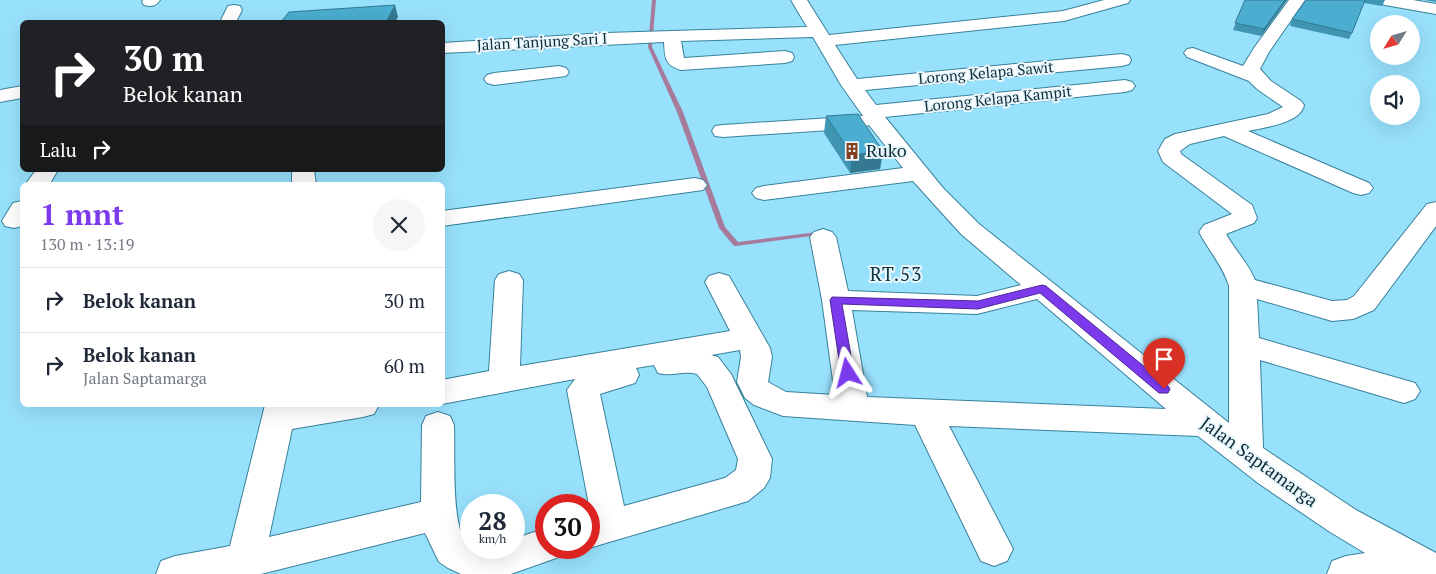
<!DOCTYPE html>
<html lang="id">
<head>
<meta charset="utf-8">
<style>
	:root { --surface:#fff; --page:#f6f6f7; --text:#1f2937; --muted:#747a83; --line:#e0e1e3; --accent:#7c3aed }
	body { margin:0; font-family:"PT Serif",serif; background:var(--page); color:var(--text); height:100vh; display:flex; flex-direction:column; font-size:19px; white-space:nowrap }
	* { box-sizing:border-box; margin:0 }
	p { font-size:16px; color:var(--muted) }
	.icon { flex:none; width:28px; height:28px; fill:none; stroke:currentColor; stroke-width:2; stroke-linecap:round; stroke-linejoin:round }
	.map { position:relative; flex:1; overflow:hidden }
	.side { position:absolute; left:20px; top:182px; width:425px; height:225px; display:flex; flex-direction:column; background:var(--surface); border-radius:8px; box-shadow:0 5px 20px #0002 }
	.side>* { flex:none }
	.hud { position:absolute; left:20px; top:20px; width:425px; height:152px; border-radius:8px; box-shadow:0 5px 20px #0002; background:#202124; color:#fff; overflow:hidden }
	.needle { width:32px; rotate:233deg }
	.fabs { position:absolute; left:1370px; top:15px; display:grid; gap:10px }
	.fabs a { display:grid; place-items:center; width:50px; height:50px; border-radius:50%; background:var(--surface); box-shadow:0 5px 20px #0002; font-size:25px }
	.speed { position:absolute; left:460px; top:494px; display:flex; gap:10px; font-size:25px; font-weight:700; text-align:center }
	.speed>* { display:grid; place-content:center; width:65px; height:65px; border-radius:50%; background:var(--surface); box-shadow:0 5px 20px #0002; line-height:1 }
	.speed small { font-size:12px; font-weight:400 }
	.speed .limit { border:8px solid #d22; background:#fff; color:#111 }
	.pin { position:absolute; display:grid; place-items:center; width:42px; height:42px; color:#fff; margin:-51px -21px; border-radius:50% 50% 50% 0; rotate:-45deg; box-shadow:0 0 5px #0007 }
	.pin .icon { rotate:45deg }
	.me { position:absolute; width:55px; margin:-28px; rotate:351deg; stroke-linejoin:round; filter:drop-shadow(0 0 4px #0008) }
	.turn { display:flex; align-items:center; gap:18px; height:105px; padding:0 20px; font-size:22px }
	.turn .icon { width:65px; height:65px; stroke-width:2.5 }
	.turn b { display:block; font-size:35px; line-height:42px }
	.then { display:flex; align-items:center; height:48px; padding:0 20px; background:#0003; gap:10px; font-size:19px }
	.round { display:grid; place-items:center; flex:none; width:52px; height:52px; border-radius:26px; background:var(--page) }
	.head { display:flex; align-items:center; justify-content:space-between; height:85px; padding:0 20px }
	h1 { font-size:30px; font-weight:600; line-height:38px; color:var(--accent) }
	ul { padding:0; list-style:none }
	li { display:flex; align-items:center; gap:15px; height:65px; padding:0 20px; border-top:1px solid var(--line) }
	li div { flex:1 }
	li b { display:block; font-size:19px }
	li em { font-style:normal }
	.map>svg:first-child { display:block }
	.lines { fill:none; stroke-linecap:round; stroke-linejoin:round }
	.stream { fill:#a67b9c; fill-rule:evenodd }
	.minor-casing { stroke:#38819b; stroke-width:2 }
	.minor { fill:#fff; fill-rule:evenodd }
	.wall { fill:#4095b2 }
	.shaded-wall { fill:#347991 }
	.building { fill:#4badcf; stroke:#347991 }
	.route { fill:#7c3aed; stroke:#51269a }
	.labels { text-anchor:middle; stroke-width:4; stroke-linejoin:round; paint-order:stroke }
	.far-street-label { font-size:15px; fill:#0f2e38; stroke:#eaf8fe }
	.poi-label { font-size:18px; fill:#0f2e38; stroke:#eaf8fe; text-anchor:start }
	.street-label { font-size:18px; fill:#0f2e38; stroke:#eaf8fe }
	.neighbourhood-label { font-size:19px; letter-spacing:1px; fill:#0c3442; stroke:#eaf8fe }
</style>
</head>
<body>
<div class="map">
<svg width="1436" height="574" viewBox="0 0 1436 574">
	<rect width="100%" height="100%" fill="#98e1fd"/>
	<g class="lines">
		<path class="stream" d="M652,0H656L652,47L683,112L725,227L738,242L817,232L820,234L819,235L736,246H734L719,228L677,112L648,47Z"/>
		<g class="minor-casing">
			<g id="minor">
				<path d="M143,0H160C156,6 152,7 144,5L142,2Z"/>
				<path d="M791,0H807L829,35L1063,11L1104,0H1130L1128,3L1064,21L835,45L857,79L1122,54L1129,56L1131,60L1129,64L1122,66L865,90L876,105L1125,80L1132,82L1135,86L1132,90L1125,92L885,117L943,188L979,224L1229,423V286C1223,266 1209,251 1199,232L1204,225L1232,214L1163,162L1158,151L1165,139L1175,134L1268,114L1283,107L1257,89L1249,81L1187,57L1184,53L1187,49L1193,48L1243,66L1254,48L1289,0H1305L1269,52L1260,69L1271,81L1301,101L1304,105C1301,123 1263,128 1248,131L1369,183L1373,188L1369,193L1361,195L1353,193L1224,136L1190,144L1180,151L1181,154L1252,205L1257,218L1254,223L1226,234C1235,250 1248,263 1255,280L1332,301L1347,300L1354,296L1427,204L1436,202V226L1374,310L1353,319L1332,321L1257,299L1259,338L1415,383L1420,391L1415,399L1404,403L1260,360L1263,448L1356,510L1436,553V574H1327L1332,561L1346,556L1365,553L1330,532L1258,483L1198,436L949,426L1013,549L1007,561L994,566L981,561L915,425L783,416L754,405L745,398L737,382L741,357L740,350L711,355L718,357L731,374L772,459L770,478L764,488L748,501L735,505L589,548H586H589V505L567,390L575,379L442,404V380L489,371L495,280L499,274L509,271L519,274L523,280L520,366L730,331L705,282L709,276L719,273L729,276L770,348L772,357L768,382L786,392L835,395L822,300L810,237L814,232L823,229L832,232L836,237L848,291L977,296L1021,285L961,234L913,181L764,200L756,198L752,193L756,188L764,186L903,168L869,125L861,128L723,137L715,136L712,131L715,126L723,125L863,116L841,85L813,37L681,41L684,58L785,51L792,53L794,57L792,61L785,63L681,70C664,65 665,57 664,42L442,53V43L606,33L807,27ZM1037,299L1166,409L867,397L852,310L977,314ZM654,365L658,373C673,377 683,370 697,374L707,387L738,459L736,470L725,478L624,506L600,394L635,383L639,375L636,368Z"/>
				<path d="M1377,0H1413L1436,4V14L1385,5L1379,3Z"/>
				<path d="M234,5L240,6L242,10L236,22H220L228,6Z"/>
				<path d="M559,66L566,68L569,72L566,76L494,85L487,83L484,79L487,75L494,73Z"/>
				<path d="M22,86V98L0,102V90Z"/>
				<path d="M36,170H58L49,185H25Z"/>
				<path d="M292,170H314L316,185H292Z"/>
				<path d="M695,178L703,180L707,185L703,190L442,226V211Z"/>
				<path d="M22,201V226L14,228L5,226L2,221L13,203Z"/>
				<path d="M265,405H379L374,414L363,417L292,429L269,537L421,502L422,425L426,416L438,412L450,416L454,425C455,449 452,515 462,534C464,537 468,540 471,542V548H514V539L546,528V548H564L559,557L511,574H461L448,568L439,562L425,533L261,574H156L161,561L175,556L230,546Z"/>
			</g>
		</g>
		<use href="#minor" class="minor"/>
	</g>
	<g class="wall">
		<path d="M1245,0H1287L1261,36L1233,30Z"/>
		<path d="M1306,0H1385L1382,6L1364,3L1352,33L1349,39L1290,26L1292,19Z"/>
		<path d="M1424,0H1436V2Z"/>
		<path d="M826,116L883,151L880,169L850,173L824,133Z"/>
	</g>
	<g class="shaded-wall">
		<path d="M1285,0H1287L1261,36L1264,29Z"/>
		<path d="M395,5L398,17L395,22H386Z"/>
		<path d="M883,151L880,169L850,173L852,155Z"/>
	</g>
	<g class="building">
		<path d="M1245,0H1285L1264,29L1235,23Z"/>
		<path d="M1306,0H1365L1352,33L1292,19Z"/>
		<path d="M395,5L386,22H281L289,12Z"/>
		<path d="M858,114L883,151L852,155L826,116Z"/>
	</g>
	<path class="route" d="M1042,285L1046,286L1168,386L1170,389L1168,393H1159L1040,293L978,309L842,304L854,373L852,376H843L841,373L830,300L832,297L978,301Z"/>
	<defs>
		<g id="building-bare" transform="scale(1.35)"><path d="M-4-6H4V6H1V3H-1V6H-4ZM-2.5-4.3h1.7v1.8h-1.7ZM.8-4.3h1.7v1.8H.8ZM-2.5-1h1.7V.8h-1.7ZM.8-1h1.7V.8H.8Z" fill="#853e1d" stroke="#eaf8fe" stroke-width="2.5" paint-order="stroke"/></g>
	</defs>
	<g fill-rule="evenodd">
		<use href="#building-bare" x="852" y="151"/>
	</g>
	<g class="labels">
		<g class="far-street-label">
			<text transform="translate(542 42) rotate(-3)" y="5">Jalan Tanjung Sari I</text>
			<text transform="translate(986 73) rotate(-5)" y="5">Lorong Kelapa Sawit</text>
			<text transform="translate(998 99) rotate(-6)" y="5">Lorong Kelapa Kampit</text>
		</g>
		<g class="poi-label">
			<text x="866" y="157">Ruko</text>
		</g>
		<g class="street-label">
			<text transform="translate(1259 462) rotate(36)" y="6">Jalan Saptamarga</text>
		</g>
		<g class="neighbourhood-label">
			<text x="896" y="281">RT.53</text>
		</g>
	</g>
</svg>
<div class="fabs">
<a><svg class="needle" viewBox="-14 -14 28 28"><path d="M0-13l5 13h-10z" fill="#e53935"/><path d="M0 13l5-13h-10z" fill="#747a83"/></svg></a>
<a><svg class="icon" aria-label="sound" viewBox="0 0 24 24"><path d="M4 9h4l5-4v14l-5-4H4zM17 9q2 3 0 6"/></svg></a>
</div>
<div class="speed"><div>28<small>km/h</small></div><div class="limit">30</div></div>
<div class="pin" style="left:1164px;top:389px;background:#d93025"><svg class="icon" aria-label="arrive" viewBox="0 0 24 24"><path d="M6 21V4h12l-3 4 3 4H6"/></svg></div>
<svg class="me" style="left:848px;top:373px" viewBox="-20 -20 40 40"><path d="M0-17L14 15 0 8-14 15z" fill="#7c3aed" stroke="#fff" stroke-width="4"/></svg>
<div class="hud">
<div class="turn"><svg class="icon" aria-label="right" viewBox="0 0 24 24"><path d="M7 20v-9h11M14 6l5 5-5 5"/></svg><div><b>30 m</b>Belok kanan</div></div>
<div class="then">Lalu<svg class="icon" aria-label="right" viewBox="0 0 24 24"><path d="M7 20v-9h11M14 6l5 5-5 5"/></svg></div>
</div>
<section class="side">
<div class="head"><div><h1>1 mnt</h1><p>130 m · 13:19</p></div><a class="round"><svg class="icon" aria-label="close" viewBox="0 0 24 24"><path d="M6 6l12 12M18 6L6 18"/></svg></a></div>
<ul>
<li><svg class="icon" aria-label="right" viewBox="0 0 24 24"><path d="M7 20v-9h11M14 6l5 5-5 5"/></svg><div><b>Belok kanan</b></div><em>30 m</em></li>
<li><svg class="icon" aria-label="right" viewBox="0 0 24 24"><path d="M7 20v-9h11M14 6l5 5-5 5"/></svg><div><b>Belok kanan</b><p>Jalan Saptamarga</p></div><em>60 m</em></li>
</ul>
</section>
</div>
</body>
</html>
